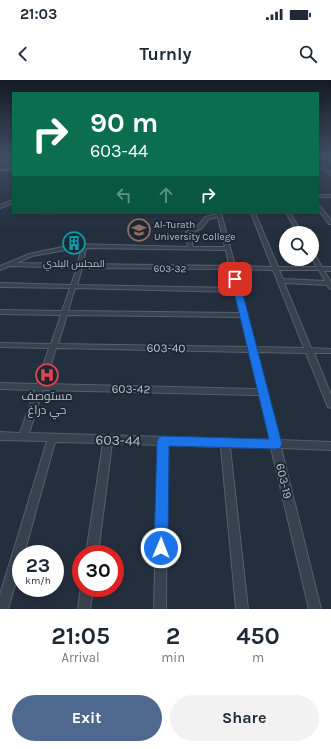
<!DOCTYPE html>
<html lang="en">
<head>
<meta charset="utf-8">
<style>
	:root { --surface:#fff; --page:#f2f2f3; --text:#1f2937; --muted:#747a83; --accent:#4f688e }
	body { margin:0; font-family:Karla,Cairo,sans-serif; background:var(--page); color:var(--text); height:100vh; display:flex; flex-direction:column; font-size:15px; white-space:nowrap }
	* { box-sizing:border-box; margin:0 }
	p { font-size:13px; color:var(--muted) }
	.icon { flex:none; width:22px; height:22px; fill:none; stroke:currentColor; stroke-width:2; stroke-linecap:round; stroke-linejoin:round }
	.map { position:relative; height:529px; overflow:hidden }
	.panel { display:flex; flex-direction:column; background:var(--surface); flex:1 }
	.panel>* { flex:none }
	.banner { position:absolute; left:12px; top:12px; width:307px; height:122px; border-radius:0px; box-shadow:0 2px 6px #0003; background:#0b6e4f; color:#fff; overflow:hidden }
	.fabs { position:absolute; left:279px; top:146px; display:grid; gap:8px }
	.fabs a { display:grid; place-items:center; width:40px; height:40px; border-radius:50%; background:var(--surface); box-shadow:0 2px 6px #0003; font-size:20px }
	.speed { position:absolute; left:12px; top:465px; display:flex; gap:8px; font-size:20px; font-weight:700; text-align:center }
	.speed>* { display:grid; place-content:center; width:52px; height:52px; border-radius:50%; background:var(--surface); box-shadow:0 2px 6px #0003; line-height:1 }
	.speed small { font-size:10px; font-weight:400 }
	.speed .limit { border:6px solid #d22; background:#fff; color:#111 }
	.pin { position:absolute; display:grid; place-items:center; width:34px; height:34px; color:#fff; margin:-17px; border-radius:8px; box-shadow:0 2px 6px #0006 }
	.me { position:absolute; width:44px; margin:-22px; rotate:1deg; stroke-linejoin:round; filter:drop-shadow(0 0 3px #0008) }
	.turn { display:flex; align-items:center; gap:14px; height:84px; padding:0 12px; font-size:18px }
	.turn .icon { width:52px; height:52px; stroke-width:2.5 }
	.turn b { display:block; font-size:28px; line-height:34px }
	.lanes { display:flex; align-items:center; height:38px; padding:0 12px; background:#0003; justify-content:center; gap:20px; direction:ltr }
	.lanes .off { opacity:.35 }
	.eta { display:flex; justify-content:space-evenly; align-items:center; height:68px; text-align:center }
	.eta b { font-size:24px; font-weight:700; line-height:28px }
	.cta { display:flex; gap:8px; margin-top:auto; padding:8px 12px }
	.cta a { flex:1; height:46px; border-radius:24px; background:var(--accent); color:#fff; font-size:16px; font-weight:700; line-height:46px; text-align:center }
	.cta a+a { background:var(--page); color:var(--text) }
	.status { display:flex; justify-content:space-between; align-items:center; height:28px; padding:0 20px; background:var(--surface); direction:ltr }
	.status svg { height:11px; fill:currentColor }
	header { display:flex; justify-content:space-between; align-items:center; height:52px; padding:0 12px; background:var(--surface); font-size:18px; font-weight:700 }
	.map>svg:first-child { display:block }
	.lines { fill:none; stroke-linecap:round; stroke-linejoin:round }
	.minor-casing { stroke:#565f6c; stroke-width:2 }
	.major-casing { stroke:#414a57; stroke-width:2 }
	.minor { fill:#38414e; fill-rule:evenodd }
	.major { fill:#56606e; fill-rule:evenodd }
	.shaded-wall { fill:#303945 }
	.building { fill:#455162; stroke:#303945 }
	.route { fill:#1a73e8; stroke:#114b97 }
	.labels { text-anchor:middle; stroke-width:4; stroke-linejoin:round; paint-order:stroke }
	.far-poi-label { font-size:10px; fill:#b4bcc9; stroke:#1d2633; text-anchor:start }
	.far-street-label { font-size:10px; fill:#b4bcc9; stroke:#1d2633 }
	.street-label { font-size:12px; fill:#b4bcc9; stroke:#1d2633 }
	.poi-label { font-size:12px; fill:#b4bcc9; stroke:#1d2633 }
	.near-street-label { font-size:14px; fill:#b4bcc9; stroke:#1d2633 }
</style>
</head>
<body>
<div class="status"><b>21:03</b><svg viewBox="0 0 49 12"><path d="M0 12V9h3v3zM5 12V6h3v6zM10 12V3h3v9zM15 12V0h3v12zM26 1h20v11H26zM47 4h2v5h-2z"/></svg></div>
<header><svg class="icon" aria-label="back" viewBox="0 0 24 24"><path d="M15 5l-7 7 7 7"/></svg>Turnly<svg class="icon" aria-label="search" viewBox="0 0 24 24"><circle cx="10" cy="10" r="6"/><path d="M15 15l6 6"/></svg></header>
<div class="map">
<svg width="331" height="529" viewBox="0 0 331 529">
	<rect width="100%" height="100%" fill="#242f3e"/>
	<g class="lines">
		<g class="minor-casing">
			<g id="minor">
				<path d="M319,86H321L331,92V95L319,88Z"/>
				<rect x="318" y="115" width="13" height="2"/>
				<path d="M13,120V123L0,128V125Z"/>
				<path d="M318,125H319L331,140V144H329L318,129Z"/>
				<path d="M217,133H221L235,186L272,187L251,133H255L278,187H317L312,179V172L314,173L322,187H331V191H324L331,202V209L329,208L327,205L284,203L311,268L331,269V273H314L331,315V328L328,327L327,325L306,273L256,272L279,360L331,362V370L281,368L321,529H309L271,368L230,367L248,529H236L221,367L167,365L166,529H154L158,365L112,363L98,474H86L103,363L55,362L24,474H21V484L8,529H0V515L47,361L0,360V352L20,353L35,310L0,309V303L37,304L49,268L0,267V263L51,264L61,235L0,234V230L62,231L70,208L0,207V203L71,205L77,188L10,186L0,190V186L29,174L77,164L188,167L186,152L198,146L205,137L217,134ZM218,137L225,167H193L190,154L202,148L209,139ZM77,168H81L78,184L17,183L32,176ZM86,168L226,170L229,186L83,184ZM82,188L230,189L234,208L77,205ZM235,189L273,190L304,268L255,267ZM279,190H319L325,201L283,199ZM75,208L235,212L240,233L68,231ZM67,235L241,237L248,267L58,264ZM56,268L249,272L258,309L45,304ZM43,310L259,315L270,360L29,353Z"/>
				<path d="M286,133H290L302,153H298Z"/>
				<path d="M81,508H93L90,529H78Z"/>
			</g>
		</g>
		<g class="major-casing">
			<g id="major">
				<path d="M318,75L331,79V81L318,77Z"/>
				<path d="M13,88V90L0,91V89Z"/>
			</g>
		</g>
		<use href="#minor" class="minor"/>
		<use href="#major" class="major"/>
	</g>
	<g class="shaded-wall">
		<path d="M11,81L12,86L0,88V82Z"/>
		<path d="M43,133H60L43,136Z"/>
	</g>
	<path class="building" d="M6,76L11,81L0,82V77Z"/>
	<linearGradient id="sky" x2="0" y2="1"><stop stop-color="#141a22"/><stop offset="0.5" stop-color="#3f4d63"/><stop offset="1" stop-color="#3f4d63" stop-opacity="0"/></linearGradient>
	<rect width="331" height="149" fill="url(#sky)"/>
	<path class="route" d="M235,197L239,199L282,364L280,368L276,369L169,366L168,468L166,473L161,475L156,473L154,468L157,361L159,357L163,356L269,359L231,199Z"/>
	<defs>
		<g id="university-ring" transform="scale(1.15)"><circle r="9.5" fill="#1d2633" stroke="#8d6e63" stroke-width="1.5"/><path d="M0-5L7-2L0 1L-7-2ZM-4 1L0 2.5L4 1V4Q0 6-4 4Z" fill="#8d6e63"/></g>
		<g id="building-ring" transform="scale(1.15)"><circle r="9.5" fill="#1d2633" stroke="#0f9aa8" stroke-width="1.5"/><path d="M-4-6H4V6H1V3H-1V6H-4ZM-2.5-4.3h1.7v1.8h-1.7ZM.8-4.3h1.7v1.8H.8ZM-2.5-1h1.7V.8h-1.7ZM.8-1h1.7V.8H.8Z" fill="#0f9aa8"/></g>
		<g id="hospital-ring" transform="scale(1.15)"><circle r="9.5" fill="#1d2633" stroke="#e0444e" stroke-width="1.5"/><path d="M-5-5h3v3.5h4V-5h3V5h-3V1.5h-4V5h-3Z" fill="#e0444e"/></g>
	</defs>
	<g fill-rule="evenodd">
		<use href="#university-ring" x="139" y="150"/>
		<use href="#building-ring" x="74" y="163"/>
		<use href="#hospital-ring" x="47" y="295"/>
	</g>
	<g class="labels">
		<g class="far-poi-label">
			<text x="154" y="148">Al-Turath<tspan x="154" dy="12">University College</tspan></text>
			<text x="74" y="187" text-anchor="middle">المجلس البلدي</text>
		</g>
		<g class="far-street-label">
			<text transform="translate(170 188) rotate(1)" y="4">603-32</text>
		</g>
		<g class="street-label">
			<text transform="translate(166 268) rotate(1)" y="4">603-40</text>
			<text transform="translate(131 309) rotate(1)" y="4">603-42</text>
			<text transform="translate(284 401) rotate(77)" y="4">603-19</text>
		</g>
		<g class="poi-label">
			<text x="47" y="320">مستوصف<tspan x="47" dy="14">حي دراغ</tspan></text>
		</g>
		<g class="near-street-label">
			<text transform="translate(118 360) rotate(2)" y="5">603-44</text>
		</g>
	</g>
</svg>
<div class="fabs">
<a><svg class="icon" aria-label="search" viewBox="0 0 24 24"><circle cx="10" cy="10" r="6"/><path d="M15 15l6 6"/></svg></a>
</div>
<div class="speed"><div>23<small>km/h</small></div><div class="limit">30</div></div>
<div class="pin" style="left:235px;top:199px;background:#d93025"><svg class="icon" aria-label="arrive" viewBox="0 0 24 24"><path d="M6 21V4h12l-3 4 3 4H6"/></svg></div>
<svg class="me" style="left:161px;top:468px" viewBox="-20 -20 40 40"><circle r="17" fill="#1a73e8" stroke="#fff" stroke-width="3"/><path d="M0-11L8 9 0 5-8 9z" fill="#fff"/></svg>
<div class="banner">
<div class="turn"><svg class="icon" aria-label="right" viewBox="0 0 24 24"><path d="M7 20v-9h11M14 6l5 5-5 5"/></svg><div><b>90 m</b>603-44</div></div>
<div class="lanes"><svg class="icon off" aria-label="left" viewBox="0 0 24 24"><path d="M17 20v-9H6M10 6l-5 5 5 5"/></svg><svg class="icon off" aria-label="ahead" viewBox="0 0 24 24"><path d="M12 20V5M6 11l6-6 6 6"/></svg><svg class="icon" aria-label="right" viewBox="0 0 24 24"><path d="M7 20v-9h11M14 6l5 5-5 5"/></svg></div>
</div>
</div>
<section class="panel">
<div class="eta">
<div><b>21:05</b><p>Arrival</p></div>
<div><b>2</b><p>min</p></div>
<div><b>450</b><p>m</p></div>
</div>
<div class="cta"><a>Exit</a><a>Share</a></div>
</section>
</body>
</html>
